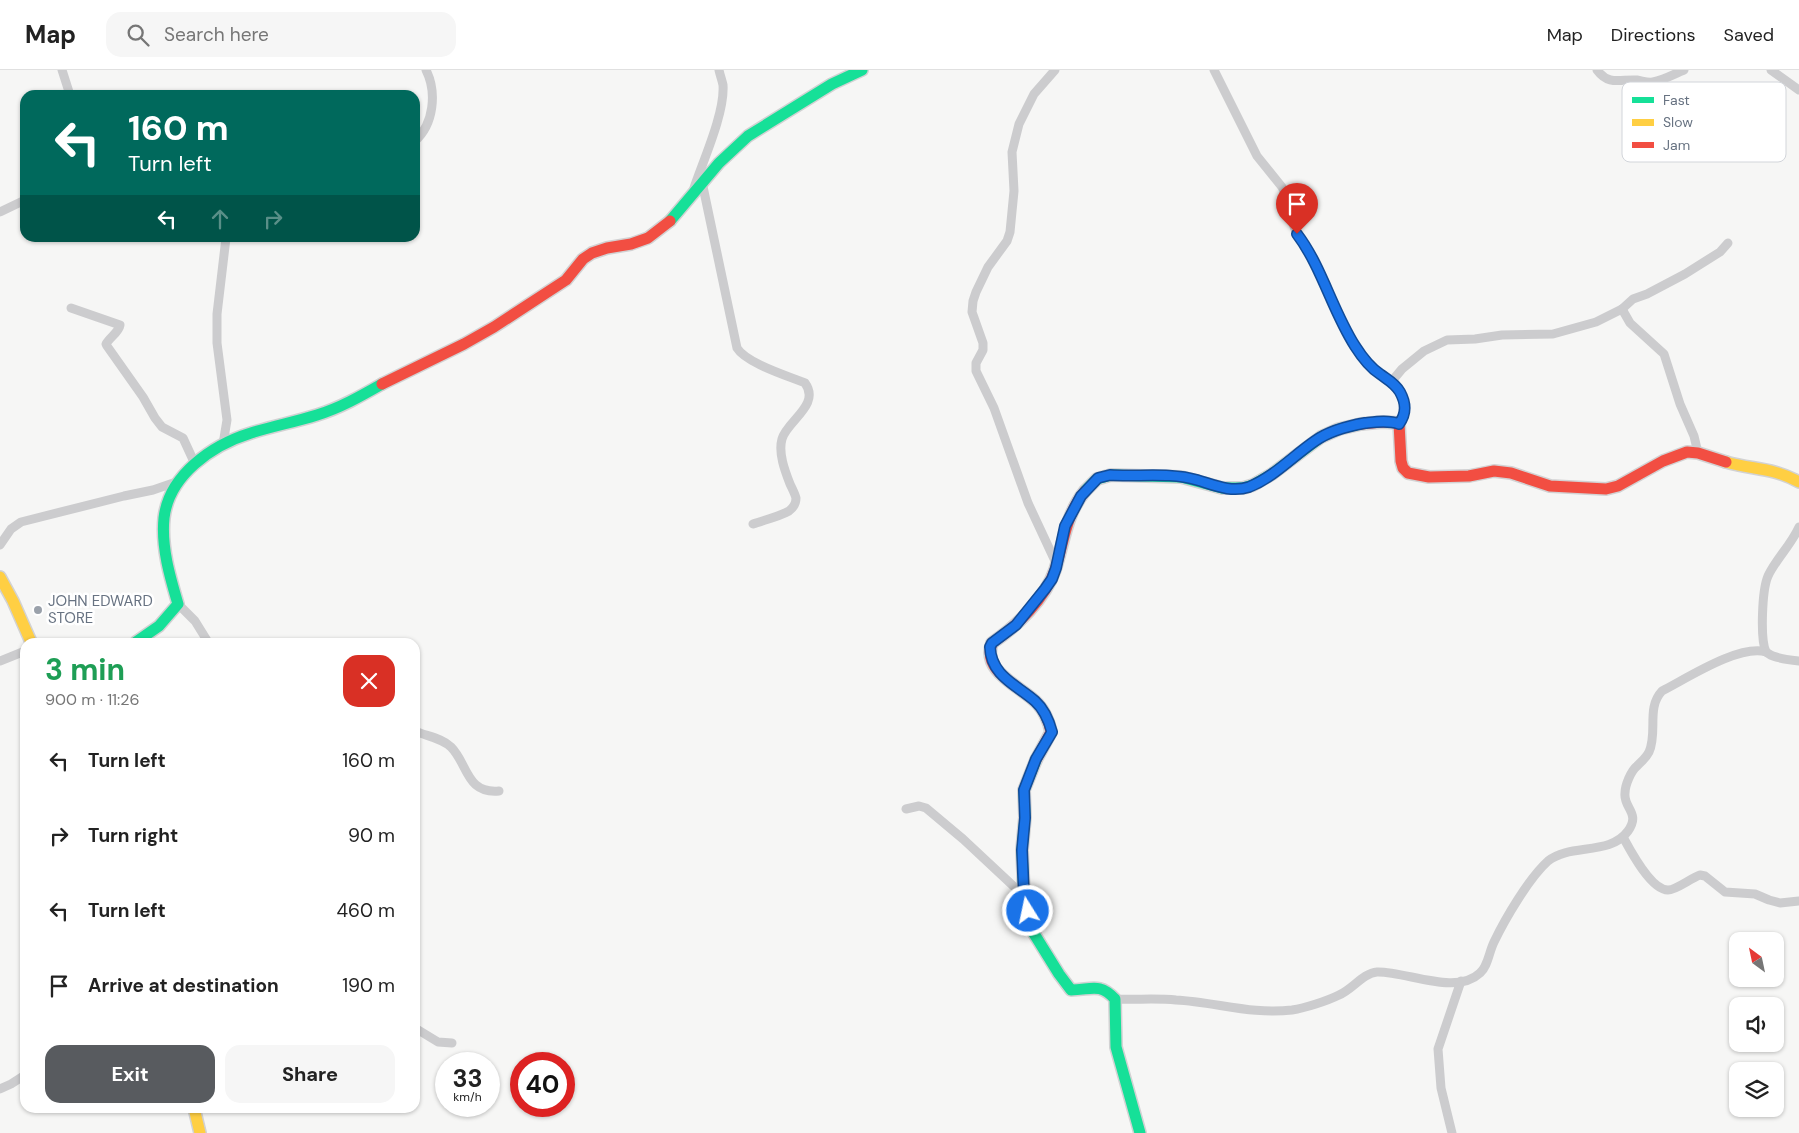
<!DOCTYPE html>
<html lang="en">
<head>
<meta charset="utf-8">
<style>
	:root { --surface:#fff; --page:#f6f6f6; --text:#222; --muted:#767676; --line:#e0e0e0; --accent:#585b5f }
	body { margin:0; font-family:"DM Sans",sans-serif; background:var(--page); color:var(--text); height:100vh; display:flex; flex-direction:column; font-size:19px; white-space:nowrap }
	* { box-sizing:border-box; margin:0 }
	p { font-size:16px; color:var(--muted) }
	.icon { flex:none; width:28px; height:28px; fill:none; stroke:currentColor; stroke-width:2; stroke-linecap:round; stroke-linejoin:round }
	.map { position:relative; flex:1; overflow:hidden }
	.drawer { position:absolute; left:20px; top:568px; width:400px; height:475px; display:flex; flex-direction:column; background:var(--surface); border-radius:15px; box-shadow:0 1px 4px #0004 }
	.drawer>* { flex:none }
	.hud { position:absolute; left:20px; top:20px; width:400px; height:152px; border-radius:15px; box-shadow:0 1px 4px #0004; background:#00695c; color:#fff; overflow:hidden }
	.needle { width:32px; rotate:327deg }
	.tools { position:absolute; left:1729px; top:862px; display:grid; gap:10px }
	.tools a { display:grid; place-items:center; width:55px; height:55px; border-radius:10px; background:var(--surface); box-shadow:0 1px 4px #0004; font-size:25px }
	.speed { position:absolute; left:435px; top:982px; display:flex; gap:10px; font-size:25px; font-weight:700; text-align:center }
	.speed>* { display:grid; place-content:center; width:65px; height:65px; border-radius:50%; background:var(--surface); box-shadow:0 1px 4px #0004; line-height:1 }
	.speed small { font-size:12px; font-weight:400 }
	.speed .limit { border:8px solid #d22; background:#fff; color:#111 }
	.pin { position:absolute; display:grid; place-items:center; width:42px; height:42px; color:#fff; margin:-51px -21px; border-radius:50% 50% 50% 0; rotate:-45deg; box-shadow:0 0 5px #0007 }
	.pin .icon { rotate:45deg }
	.me { position:absolute; width:55px; margin:-28px; rotate:350deg; stroke-linejoin:round; filter:drop-shadow(0 0 4px #0008) }
	.turn { display:flex; align-items:center; gap:18px; height:105px; padding:0 25px; font-size:22px }
	.turn .icon { width:65px; height:65px; stroke-width:2.5 }
	.turn b { display:block; font-size:35px; line-height:42px }
	.lanes { display:flex; align-items:center; height:48px; padding:0 25px; background:#0003; justify-content:center; gap:25px; direction:ltr }
	.lanes .off { opacity:.35 }
	.round { display:grid; place-items:center; flex:none; width:52px; height:52px; border-radius:15px; background:var(--page) }
	.head { display:flex; align-items:center; justify-content:space-between; height:85px; padding:0 25px }
	h1 { font-size:30px; font-weight:700; line-height:38px; color:#1e9e55 }
	.button { display:flex; gap:10px; margin-top:auto; padding:10px 25px }
	.button a { flex:1; height:58px; border-radius:15px; background:var(--accent); color:#fff; font-size:20px; font-weight:700; line-height:58px; text-align:center }
	.button a+a { background:var(--page); color:var(--text) }
	ul { padding:0; list-style:none }
	li { display:flex; align-items:center; gap:15px; height:75px; padding:0 25px }
	li div { flex:1 }
	li b { display:block; font-size:19px }
	li em { font-style:normal }
	header { display:flex; align-items:center; gap:30px; box-sizing:border-box; height:70px; padding:0 25px; background:var(--surface); border-bottom:1px solid var(--line) }
	header strong { font-size:24px }
	nav { display:flex; gap:28px; margin-inline-start:auto; font-size:18px }
	.search { width:350px; height:45px; background:var(--page); display:flex; align-items:center; gap:12px; box-sizing:border-box; padding:0 18px; border-radius:15px; color:var(--muted); font-size:19px }
	.map>svg:first-child { display:block }
	.lines { fill:none; stroke-linecap:round; stroke-linejoin:round }
	.fast-casing { stroke:#d2d2d3; stroke-width:14 }
	.slow-casing { stroke:#d2d2d3; stroke-width:14 }
	.jam-casing { stroke:#d2d2d3; stroke-width:14 }
	.street { stroke:#ccccce; stroke-width:9 }
	.fast { stroke:#16e098; stroke-width:11 }
	.slow { stroke:#ffcf43; stroke-width:11 }
	.jam { stroke:#f24e42; stroke-width:11 }
	.route-casing { stroke:#114b97; stroke-width:12 }
	.route { stroke:#1a73e8; stroke-width:9 }
	.poi-dot { fill:#9aa1aa; stroke:#fff; stroke-width:2 }
	.labels { text-anchor:middle; stroke-width:5; stroke-linejoin:round; paint-order:stroke }
	.poi-label { font-size:15px; fill:#687382; stroke:#fff; text-anchor:start }
	.key { fill:#fff; stroke:#d2d5da; stroke-width:1 }
	.key-label { font-size:14px; fill:#687382 }
</style>
</head>
<body>
<header>
<strong>Map</strong>
<div class="search"><svg class="icon" aria-label="search" viewBox="0 0 24 24"><circle cx="10" cy="10" r="6"/><path d="M15 15l6 6"/></svg>Search here</div>
<nav><a>Map</a><a>Directions</a><a>Saved</a></nav>
</header>
<div class="map">
<svg width="1799" height="1063" viewBox="0 0 1799 1063">
	<rect width="100%" height="100%" fill="#f6f6f5"/>
	<g class="lines">
		<g class="fast-casing">
			<g id="fast">
				<path d="M670,151L719,93L748,66L832,14L862,0"/>
				<path d="M1085,421L1097,409L1111,405L1181,407L1222,418H1243L1253,415L1272,404L1321,367L1339,359L1361,354"/>
				<path d="M136,572L159,556L178,534C170,507 161,477 164,448C169,405 212,375 251,363C273,356 295,352 317,345C340,338 361,326 382,314"/>
				<path d="M1036,690L1024,720L1025,747L1022,780L1024,826L1033,862L1059,904L1071,920C1091,920 1099,912 1115,929L1116,977L1140,1063"/>
			</g>
		</g>
		<g class="slow-casing">
			<g id="slow">
				<path d="M1726,392C1754,400 1772,397 1799,412"/>
				<path d="M0,507L13,531L31,572"/>
				<path d="M194,1038L200,1063"/>
			</g>
		</g>
		<g class="jam-casing">
			<g id="jam">
				<path d="M382,314L464,274L494,257L566,210L583,189L592,183L607,178L631,174L648,168L670,151"/>
				<path d="M1361,354L1382,352L1399,353L1401,391L1403,398L1408,403L1429,407L1469,406L1494,401L1511,403L1550,416L1606,419L1618,416L1663,391L1687,382L1698,383L1726,392"/>
				<path d="M1036,690L1051,662C1049,652 1045,642 1038,634C1023,617 981,603 992,573C1017,556 1045,529 1055,500C1064,472 1066,444 1085,421"/>
			</g>
		</g>
		<g class="street">
			<path d="M62,0L70,25"/>
			<path d="M1055,0L1034,24L1019,54L1012,82L1014,121L1010,162L1007,171L988,197L976,222L973,231L972,242L983,273V280L976,293V301L994,338L1028,433L1056,493"/>
			<path d="M1214,0L1257,86L1282,117L1286,125L1290,146L1297,164L1315,192L1340,250L1364,290L1381,305L1392,311L1401,323L1405,340L1404,347L1399,353"/>
			<path d="M1597,0C1609,16 1620,9 1637,10C1643,11 1648,13 1653,12C1664,10 1674,4 1684,0"/>
			<path d="M1771,0L1799,20"/>
			<path d="M415,71C434,54 437,22 426,0"/>
			<path d="M702,112L737,278C746,293 788,306 805,313C821,335 787,351 782,369C778,383 785,401 790,414C792,418 795,424 796,428C796,433 793,438 789,441C778,447 764,450 753,454"/>
			<path d="M694,118C703,91 725,43 723,15C722,10 720,5 719,0"/>
			<path d="M0,142L25,130"/>
			<path d="M71,238L120,255C119,262 110,267 106,274L107,276L143,327L155,348L162,357L183,368L195,394"/>
			<path d="M1622,239L1630,253L1664,284L1680,334L1694,366L1698,383"/>
			<path d="M1392,311L1402,299L1424,281L1447,270L1475,269L1502,265L1553,264L1596,252L1622,239L1633,229L1647,224L1685,204L1720,182L1728,173"/>
			<path d="M223,374L227,350L217,273V244L226,168"/>
			<path d="M0,475L11,459L21,452L124,426L153,420L179,411"/>
			<path d="M178,534L195,551L208,572"/>
			<path d="M1766,582C1760,569 1762,520 1768,506C1776,489 1791,475 1799,457"/>
			<path d="M0,591L25,581"/>
			<path d="M415,661C426,666 442,668 451,677C468,694 466,724 499,721"/>
			<path d="M906,739L919,736L926,738L963,769L1024,826"/>
			<path d="M1623,767C1630,780 1651,820 1668,820C1676,820 1691,808 1700,805L1705,806L1725,822L1755,824L1769,830L1780,833L1799,831"/>
			<path d="M1115,929C1135,930 1156,928 1176,930C1215,932 1253,945 1292,940C1305,938 1327,931 1339,925C1352,920 1363,903 1377,902C1406,901 1456,926 1480,903C1488,896 1489,882 1494,872C1505,849 1529,808 1548,791C1570,773 1610,786 1628,761C1641,743 1623,738 1625,723C1625,715 1631,701 1637,696C1642,691 1646,688 1649,682C1658,662 1646,638 1662,621C1686,609 1739,574 1766,582C1768,583 1770,585 1773,586C1781,589 1790,590 1799,591"/>
			<path d="M415,958L438,972L452,973"/>
			<path d="M0,1019L11,1014L25,1005"/>
			<path d="M1452,1063L1441,1018L1438,979L1461,911"/>
		</g>
		<use href="#fast" class="fast"/>
		<use href="#slow" class="slow"/>
		<use href="#jam" class="jam"/>
	</g>
	<g class="lines">
		<g class="route-casing">
			<path id="route" d="M1028,841L1024,826L1022,780L1025,748L1024,720L1036,689L1052,662C1049,651 1044,639 1035,631C1017,615 991,606 990,577L992,573L1016,555L1045,519L1052,509L1056,498L1065,456L1081,426L1098,408L1110,405C1138,407 1170,402 1197,410C1214,415 1231,423 1249,417C1274,407 1293,386 1315,371C1329,361 1348,356 1365,353C1375,352 1389,350 1399,354C1407,343 1406,333 1400,322C1395,313 1388,310 1380,304C1369,297 1362,287 1355,276C1332,240 1322,197 1297,164"/>
		</g>
		<use href="#route" class="route"/>
	</g>
	<circle class="poi-dot" cx="38" cy="540" r="5"/>
	<g class="labels">
		<g class="poi-label">
			<text x="48" y="536">JOHN EDWARD<tspan x="48" dy="17">STORE</tspan></text>
		</g>
	</g>
	<rect x="1622" y="12" width="164" height="80" rx="8" class="key"/>
	<rect x="1632" y="27" width="22" height="6" fill="#16e098"/>
	<rect x="1632" y="49" width="22" height="7" fill="#ffcf43"/>
	<rect x="1632" y="72" width="22" height="6" fill="#f24e42"/>
	<g class="key-label">
		<text x="1663" y="35">Fast</text>
		<text x="1663" y="57">Slow</text>
		<text x="1663" y="80">Jam</text>
	</g>
</svg>
<div class="tools">
<a><svg class="needle" viewBox="-14 -14 28 28"><path d="M0-13l5 13h-10z" fill="#e53935"/><path d="M0 13l5-13h-10z" fill="#767676"/></svg></a>
<a><svg class="icon" aria-label="sound" viewBox="0 0 24 24"><path d="M4 9h4l5-4v14l-5-4H4zM17 9q2 3 0 6"/></svg></a>
<a><svg class="icon" aria-label="layers" viewBox="0 0 24 24"><path d="M12 4l9 5-9 5-9-5zM3 14l9 5 9-5"/></svg></a>
</div>
<div class="speed"><div>33<small>km/h</small></div><div class="limit">40</div></div>
<div class="pin" style="left:1297px;top:164px;background:#d93025"><svg class="icon" aria-label="arrive" viewBox="0 0 24 24"><path d="M6 21V4h12l-3 4 3 4H6"/></svg></div>
<svg class="me" style="left:1028px;top:841px" viewBox="-20 -20 40 40"><circle r="17" fill="#1a73e8" stroke="#fff" stroke-width="3"/><path d="M0-11L8 9 0 5-8 9z" fill="#fff"/></svg>
<div class="hud">
<div class="turn"><svg class="icon" aria-label="left" viewBox="0 0 24 24"><path d="M17 20v-9H6M10 6l-5 5 5 5"/></svg><div><b>160 m</b>Turn left</div></div>
<div class="lanes"><svg class="icon" aria-label="left" viewBox="0 0 24 24"><path d="M17 20v-9H6M10 6l-5 5 5 5"/></svg><svg class="icon off" aria-label="ahead" viewBox="0 0 24 24"><path d="M12 20V5M6 11l6-6 6 6"/></svg><svg class="icon off" aria-label="right" viewBox="0 0 24 24"><path d="M7 20v-9h11M14 6l5 5-5 5"/></svg></div>
</div>
<section class="drawer">
<div class="head"><div><h1>3 min</h1><p>900 m · 11:26</p></div><a class="round" style="background:#d93025;color:#fff"><svg class="icon" aria-label="close" viewBox="0 0 24 24"><path d="M6 6l12 12M18 6L6 18"/></svg></a></div>
<ul>
<li><svg class="icon" aria-label="left" viewBox="0 0 24 24"><path d="M17 20v-9H6M10 6l-5 5 5 5"/></svg><div><b>Turn left</b></div><em>160 m</em></li>
<li><svg class="icon" aria-label="right" viewBox="0 0 24 24"><path d="M7 20v-9h11M14 6l5 5-5 5"/></svg><div><b>Turn right</b></div><em>90 m</em></li>
<li><svg class="icon" aria-label="left" viewBox="0 0 24 24"><path d="M17 20v-9H6M10 6l-5 5 5 5"/></svg><div><b>Turn left</b></div><em>460 m</em></li>
<li><svg class="icon" aria-label="arrive" viewBox="0 0 24 24"><path d="M6 21V4h12l-3 4 3 4H6"/></svg><div><b>Arrive at destination</b></div><em>190 m</em></li>
</ul>
<div class="button"><a>Exit</a><a>Share</a></div>
</section>
</div>
</body>
</html>
